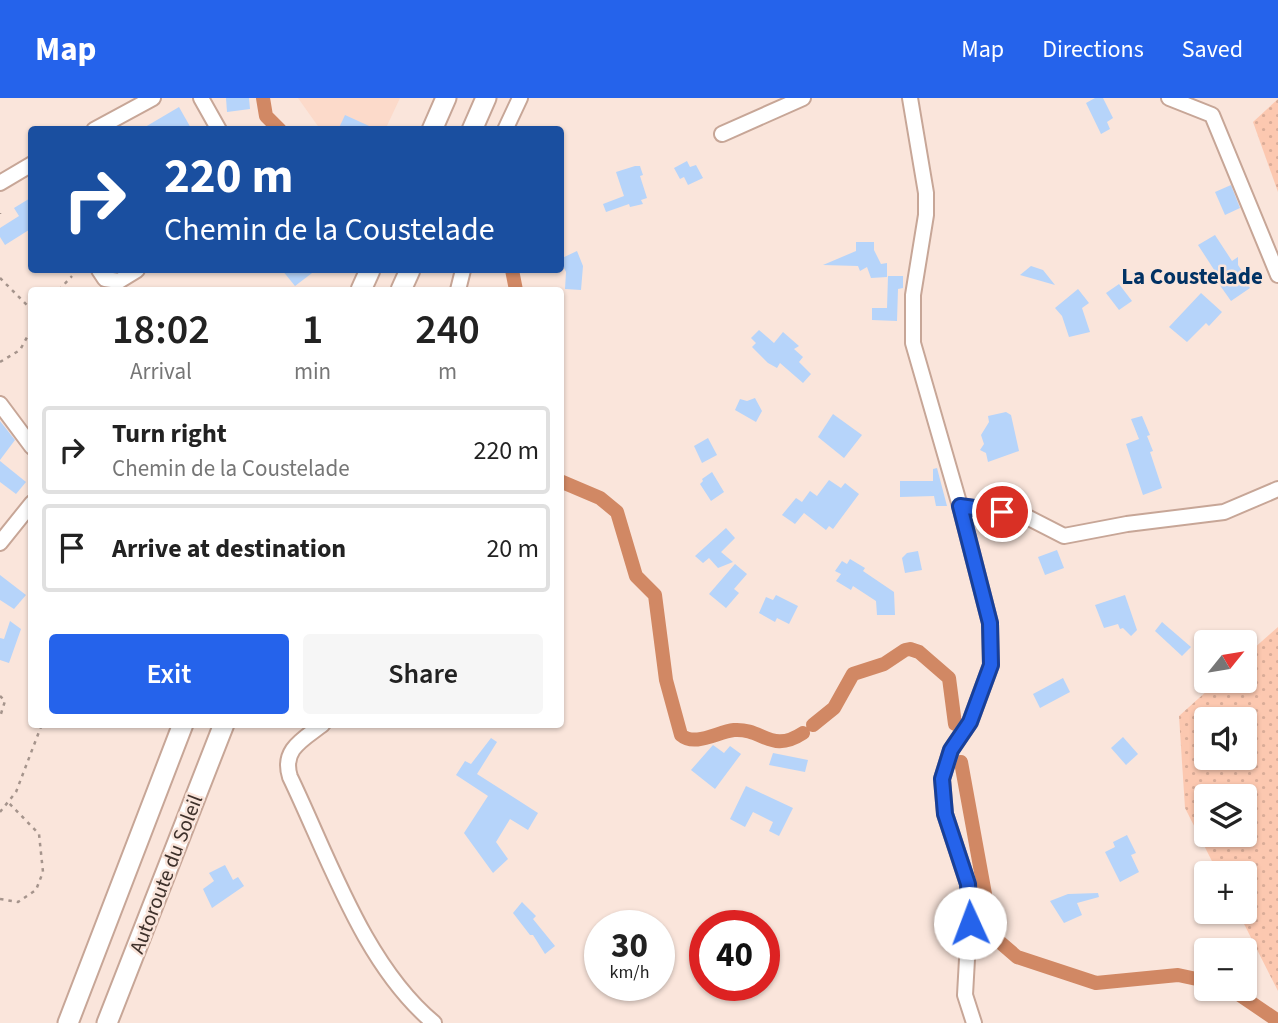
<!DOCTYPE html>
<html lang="en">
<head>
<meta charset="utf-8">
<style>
	:root { --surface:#fff; --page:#f6f6f6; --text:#222; --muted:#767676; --line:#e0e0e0; --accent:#2563eb }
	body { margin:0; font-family:"Source Sans 3",sans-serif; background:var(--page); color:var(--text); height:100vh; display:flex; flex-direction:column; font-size:26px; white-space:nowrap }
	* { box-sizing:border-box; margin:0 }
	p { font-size:23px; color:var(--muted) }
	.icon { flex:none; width:38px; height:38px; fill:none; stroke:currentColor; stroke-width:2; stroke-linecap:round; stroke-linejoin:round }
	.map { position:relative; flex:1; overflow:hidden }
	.side { position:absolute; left:28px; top:189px; width:536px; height:441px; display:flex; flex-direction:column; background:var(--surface); border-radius:7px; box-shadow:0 2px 5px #0004 }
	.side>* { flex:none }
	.hud { position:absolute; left:28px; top:28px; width:536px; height:147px; border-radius:7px; box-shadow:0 2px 5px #0004; background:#1a4fa0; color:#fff; overflow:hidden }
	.needle { width:46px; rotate:60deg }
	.tools { position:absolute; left:1194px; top:532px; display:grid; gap:14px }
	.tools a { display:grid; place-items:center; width:63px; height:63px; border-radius:7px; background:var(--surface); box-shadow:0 2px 5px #0004; font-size:35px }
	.speed { position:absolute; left:584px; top:812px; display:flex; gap:14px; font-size:35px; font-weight:700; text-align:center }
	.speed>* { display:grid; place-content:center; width:91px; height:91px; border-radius:50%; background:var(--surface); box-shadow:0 2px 5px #0004; line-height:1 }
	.speed small { font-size:18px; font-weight:400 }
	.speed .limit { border:10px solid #d22; background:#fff; color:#111 }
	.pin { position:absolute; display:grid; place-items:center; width:60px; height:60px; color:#fff; margin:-30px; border:4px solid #fff; border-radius:50%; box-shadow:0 2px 7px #0007 }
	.me { position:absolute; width:77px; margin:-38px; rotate:358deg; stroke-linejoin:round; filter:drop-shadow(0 0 5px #0008) }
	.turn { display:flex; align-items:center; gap:24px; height:147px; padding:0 21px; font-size:32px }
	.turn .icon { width:91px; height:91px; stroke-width:2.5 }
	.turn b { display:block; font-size:49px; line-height:60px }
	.eta { display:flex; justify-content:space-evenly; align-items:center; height:119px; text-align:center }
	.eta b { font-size:42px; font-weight:600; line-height:49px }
	.primary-button { display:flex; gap:14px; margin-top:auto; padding:14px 21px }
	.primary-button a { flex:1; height:80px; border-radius:7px; background:var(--accent); color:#fff; font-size:28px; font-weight:600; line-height:80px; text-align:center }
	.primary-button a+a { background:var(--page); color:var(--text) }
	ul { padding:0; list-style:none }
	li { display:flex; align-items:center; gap:21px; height:88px; margin:0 14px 10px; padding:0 7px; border:4px solid var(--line); border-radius:7px }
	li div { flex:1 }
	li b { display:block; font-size:26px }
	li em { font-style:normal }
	header { display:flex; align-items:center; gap:42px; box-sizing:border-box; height:98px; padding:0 35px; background:var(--accent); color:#fff }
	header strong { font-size:33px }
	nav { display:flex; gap:38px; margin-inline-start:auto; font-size:24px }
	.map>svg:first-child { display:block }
	.built { fill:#fcdaca }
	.grass { fill:url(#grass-dots); fill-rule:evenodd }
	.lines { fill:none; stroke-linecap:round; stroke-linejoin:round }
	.canal { stroke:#d18864; stroke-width:14 }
	.building { fill:#b6d4fa }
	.minor-casing { stroke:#c7a697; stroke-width:18 }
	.highway-casing { stroke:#c7a697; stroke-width:23 }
	.path { stroke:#a5948c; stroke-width:2.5; stroke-dasharray:3.5 5; stroke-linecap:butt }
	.minor { stroke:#fff; stroke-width:14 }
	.highway { stroke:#fff; stroke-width:19 }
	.route-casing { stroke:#184099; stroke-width:18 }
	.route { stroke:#2563eb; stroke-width:12 }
	.labels { text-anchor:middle; stroke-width:5; stroke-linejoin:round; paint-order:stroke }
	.street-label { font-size:21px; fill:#3e312b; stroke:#fae5db }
	.neighbourhood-label { font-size:23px; font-weight:bold; fill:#013264; stroke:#fae5db }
</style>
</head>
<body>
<header>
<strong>Map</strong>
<nav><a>Map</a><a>Directions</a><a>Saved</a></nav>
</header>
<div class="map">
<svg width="1278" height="925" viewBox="0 0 1278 925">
	<defs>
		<pattern id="grass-dots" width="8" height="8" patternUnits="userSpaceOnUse" patternTransform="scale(1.75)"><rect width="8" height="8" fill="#fcc8b0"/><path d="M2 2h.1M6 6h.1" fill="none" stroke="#d9ac98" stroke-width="1.8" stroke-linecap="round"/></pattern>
	</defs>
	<rect width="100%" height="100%" fill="#fae5db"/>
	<path class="built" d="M298,0H400L385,32L320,31Z"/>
	<g class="grass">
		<path d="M1278,1V94L1253,24Z"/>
		<path d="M1278,529V893L1238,814H1244V775H1218L1185,710L1179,618L1218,583H1244V559ZM1206,621H1244V660H1206ZM1206,698H1244V737H1206Z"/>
	</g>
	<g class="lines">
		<g class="canal">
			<path d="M263,0L266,18L280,32"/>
			<path d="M512,172L516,192"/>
			<path d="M560,383L600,400L617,414L636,478L655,497L666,582L681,637C695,649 717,634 734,632C763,630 771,656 803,635"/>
			<path d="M813,627L834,610L853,576L884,566L905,552L910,551L919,554L949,580L955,626"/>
			<path d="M961,664L987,807L995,840L1017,859L1096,885L1178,877L1206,883"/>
			<path d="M1231,891L1278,923"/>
		</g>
	</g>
	<g class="building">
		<path d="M226,0H249L250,11L227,14Z"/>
		<path d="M1095,0H1103L1113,20L1107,24L1110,31L1101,36L1086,5Z"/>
		<path d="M179,9L192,32H140Z"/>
		<path d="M345,17L378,32H338Z"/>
		<path d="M687,63L690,69L696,67L703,80L688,87L684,79L680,81L674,70Z"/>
		<path d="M635,68H640L643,77L640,78L647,100L641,102L643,106L630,109L629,106L606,114L603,106L624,98L616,74Z"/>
		<path d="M1231,87L1240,110L1225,117L1215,94Z"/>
		<path d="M32,99V130L5,147L0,139V130L19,118L14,110Z"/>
		<path d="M1215,137L1232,163L1238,159V167L1242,173L1240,174L1250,190L1231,203L1219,186L1222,184L1198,147Z"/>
		<path d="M856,144H874V152L881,166L887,165V179L871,180L867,169L860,173L858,168L823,167L856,153Z"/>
		<path d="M577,153L583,168L581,192L565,191L566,174L560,161Z"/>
		<path d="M1031,168L1043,172L1055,187L1020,177Z"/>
		<path d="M282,172H316L295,188Z"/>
		<path d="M888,178H903V190L898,191L897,223L872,222V210H887Z"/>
		<path d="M1119,186L1132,203L1119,212L1106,195Z"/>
		<path d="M1078,191L1089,205L1082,210L1090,234L1069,239L1062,218L1055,210Z"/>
		<path d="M1201,195L1222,214L1209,228L1206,225L1187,244L1169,229Z"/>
		<path d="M759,232L774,245L783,234L799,248L794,251L803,259L799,264L811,276L803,285L780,265L777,270L768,265L752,249L756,245L751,240Z"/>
		<path d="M755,300L762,313L756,324L735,312L740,301L747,303Z"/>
		<path d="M1006,314L1011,317L1019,353L988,364L986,355L980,352L984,346L981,337L989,324L988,318Z"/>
		<path d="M833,316L862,337L844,360L818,339Z"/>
		<path d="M1142,318L1150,337L1147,338L1153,353L1150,354L1162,390L1143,397L1126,346L1139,341L1131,321Z"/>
		<path d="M0,323L15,342L0,362Z"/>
		<path d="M708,340L717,357L702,365L694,348Z"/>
		<path d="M0,363L26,384L16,396L0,384Z"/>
		<path d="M937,370L947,408H936L934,398L900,399V383H933V371Z"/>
		<path d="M712,374L724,394L711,403L700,386L703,383L702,381Z"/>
		<path d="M829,382L841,390L845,385L859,396L833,431L829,428L826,432L804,415L795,426L782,417L796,400L802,404L810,393L817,398Z"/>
		<path d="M726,430L735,440L721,454L733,464L718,470L709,460L703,465L695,458Z"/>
		<path d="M1057,452L1064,470L1045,477L1038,459Z"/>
		<path d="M918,453L922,472L905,475L902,460L907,455Z"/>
		<path d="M850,461L865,470L863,473L894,494L895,517H877L876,503L853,488L851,492L836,483L841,476L835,473L842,463L847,466Z"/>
		<path d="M735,466L747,476L734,491L739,495L726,510L709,496Z"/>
		<path d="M0,477L26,497L14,511L0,502Z"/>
		<path d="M776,497L798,508L789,526L777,520L775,524L759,515L766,499L773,502Z"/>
		<path d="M1125,497L1137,532L1131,538L1123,530L1120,531L1118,526L1104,530L1095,507Z"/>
		<path d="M10,523L21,531L9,565L0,562V540L4,541Z"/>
		<path d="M1162,524L1191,549L1182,558L1155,533Z"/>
		<path d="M1063,580L1070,594L1040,610L1033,596Z"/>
		<path d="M1123,639L1138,656L1126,667L1111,650Z"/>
		<path d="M491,640L497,644L477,676L538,715L528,732L510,721L496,744L508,761L493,775L464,735L488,698L456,677L465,663L471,666Z"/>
		<path d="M713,647L724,655L730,648L741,656L715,691L691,672Z"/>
		<path d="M773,655L808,662L805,674L769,667Z"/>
		<path d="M746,688L793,710L779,738L769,733L773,724L753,714L745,729L730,721Z"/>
		<path d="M1127,737L1136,755L1131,757L1139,774L1120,784L1105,754L1115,749L1113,744Z"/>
		<path d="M225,767L233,782L238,779L244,788L212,810L203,791L214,783L209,775Z"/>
		<path d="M1098,795L1099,799L1077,805L1082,817L1064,825L1050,803L1068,796Z"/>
		<path d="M522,804L536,818L533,821L555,848L545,856L533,837H530L513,815Z"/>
	</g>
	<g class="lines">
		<g class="minor-casing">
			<g id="minor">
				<path d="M201,0L219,32"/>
				<path d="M910,0L926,95V117L913,197V245L960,408L990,525L991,567L970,624L951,652L942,681L945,716L968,786L969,825L965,897L974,925"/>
				<path d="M1169,0L1212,17L1278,177"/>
				<path d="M94,32L153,0"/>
				<path d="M505,32L520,0"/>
				<path d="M722,36L803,0"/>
				<path d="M0,85L32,66"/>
				<path d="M99,172L105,181L119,183L137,172"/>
				<path d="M458,192L463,172"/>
				<path d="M0,306L32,349"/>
				<path d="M960,408L1023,417L1064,438L1127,426L1224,414L1278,391"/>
				<path d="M0,445L32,405"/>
				<path d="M323,626C304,641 281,651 290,679C329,760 364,867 434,925"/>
			</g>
		</g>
		<g class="highway-casing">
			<g id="highway">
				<path d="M432,32L446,0"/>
				<path d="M472,32L486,0"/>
				<path d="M361,192L370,172"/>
				<path d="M401,192L410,172"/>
				<path d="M68,925L183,626"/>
				<path d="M107,925L224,626"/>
			</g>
		</g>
		<g class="path">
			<path d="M0,116V115"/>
			<path d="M0,180L32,212"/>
			<path d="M59,192L72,178"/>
			<path d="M0,264L20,252L32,230"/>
			<path d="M0,598L5,603L0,619"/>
			<path d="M0,714L16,694L42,626"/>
			<path d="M0,801L18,804L36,792L43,774L39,736L8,704"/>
		</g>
		<use href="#minor" class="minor"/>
		<use href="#highway" class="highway"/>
	</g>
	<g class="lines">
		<g class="route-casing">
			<path id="route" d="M970,825L968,786L945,716L942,681L951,652L970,624L991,567L990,525L960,408L1002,414"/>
		</g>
		<use href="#route" class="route"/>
	</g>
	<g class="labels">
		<g class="street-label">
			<text transform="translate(166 776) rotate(-69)" y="7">Autoroute du Soleil</text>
		</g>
		<g class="neighbourhood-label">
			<text x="1192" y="186">La Coustelade</text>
		</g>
	</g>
</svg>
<div class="tools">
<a><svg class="needle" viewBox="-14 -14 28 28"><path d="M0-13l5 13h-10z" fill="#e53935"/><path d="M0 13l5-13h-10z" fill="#767676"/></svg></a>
<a><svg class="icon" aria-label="sound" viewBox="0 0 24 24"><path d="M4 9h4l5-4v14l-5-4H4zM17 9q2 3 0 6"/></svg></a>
<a><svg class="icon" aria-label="layers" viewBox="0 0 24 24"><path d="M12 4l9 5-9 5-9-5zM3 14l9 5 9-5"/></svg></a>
<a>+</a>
<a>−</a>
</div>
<div class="speed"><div>30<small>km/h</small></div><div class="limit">40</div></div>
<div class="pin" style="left:1002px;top:414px;background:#d93025"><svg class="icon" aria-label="arrive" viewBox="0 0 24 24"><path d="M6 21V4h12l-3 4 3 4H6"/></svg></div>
<svg class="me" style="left:970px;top:825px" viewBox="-20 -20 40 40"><circle r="19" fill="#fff"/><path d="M0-13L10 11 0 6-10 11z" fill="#2563eb"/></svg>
<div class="hud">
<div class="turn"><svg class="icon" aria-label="right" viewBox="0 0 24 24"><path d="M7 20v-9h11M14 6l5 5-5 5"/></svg><div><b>220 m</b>Chemin de la Coustelade</div></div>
</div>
<section class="side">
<div class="eta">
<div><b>18:02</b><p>Arrival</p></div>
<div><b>1</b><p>min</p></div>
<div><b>240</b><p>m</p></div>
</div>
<ul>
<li><svg class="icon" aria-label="right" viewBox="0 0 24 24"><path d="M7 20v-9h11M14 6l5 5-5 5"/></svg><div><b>Turn right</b><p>Chemin de la Coustelade</p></div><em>220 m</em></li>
<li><svg class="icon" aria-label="arrive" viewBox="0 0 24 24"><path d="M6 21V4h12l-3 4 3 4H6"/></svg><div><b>Arrive at destination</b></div><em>20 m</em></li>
</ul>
<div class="primary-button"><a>Exit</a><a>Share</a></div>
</section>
</div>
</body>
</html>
